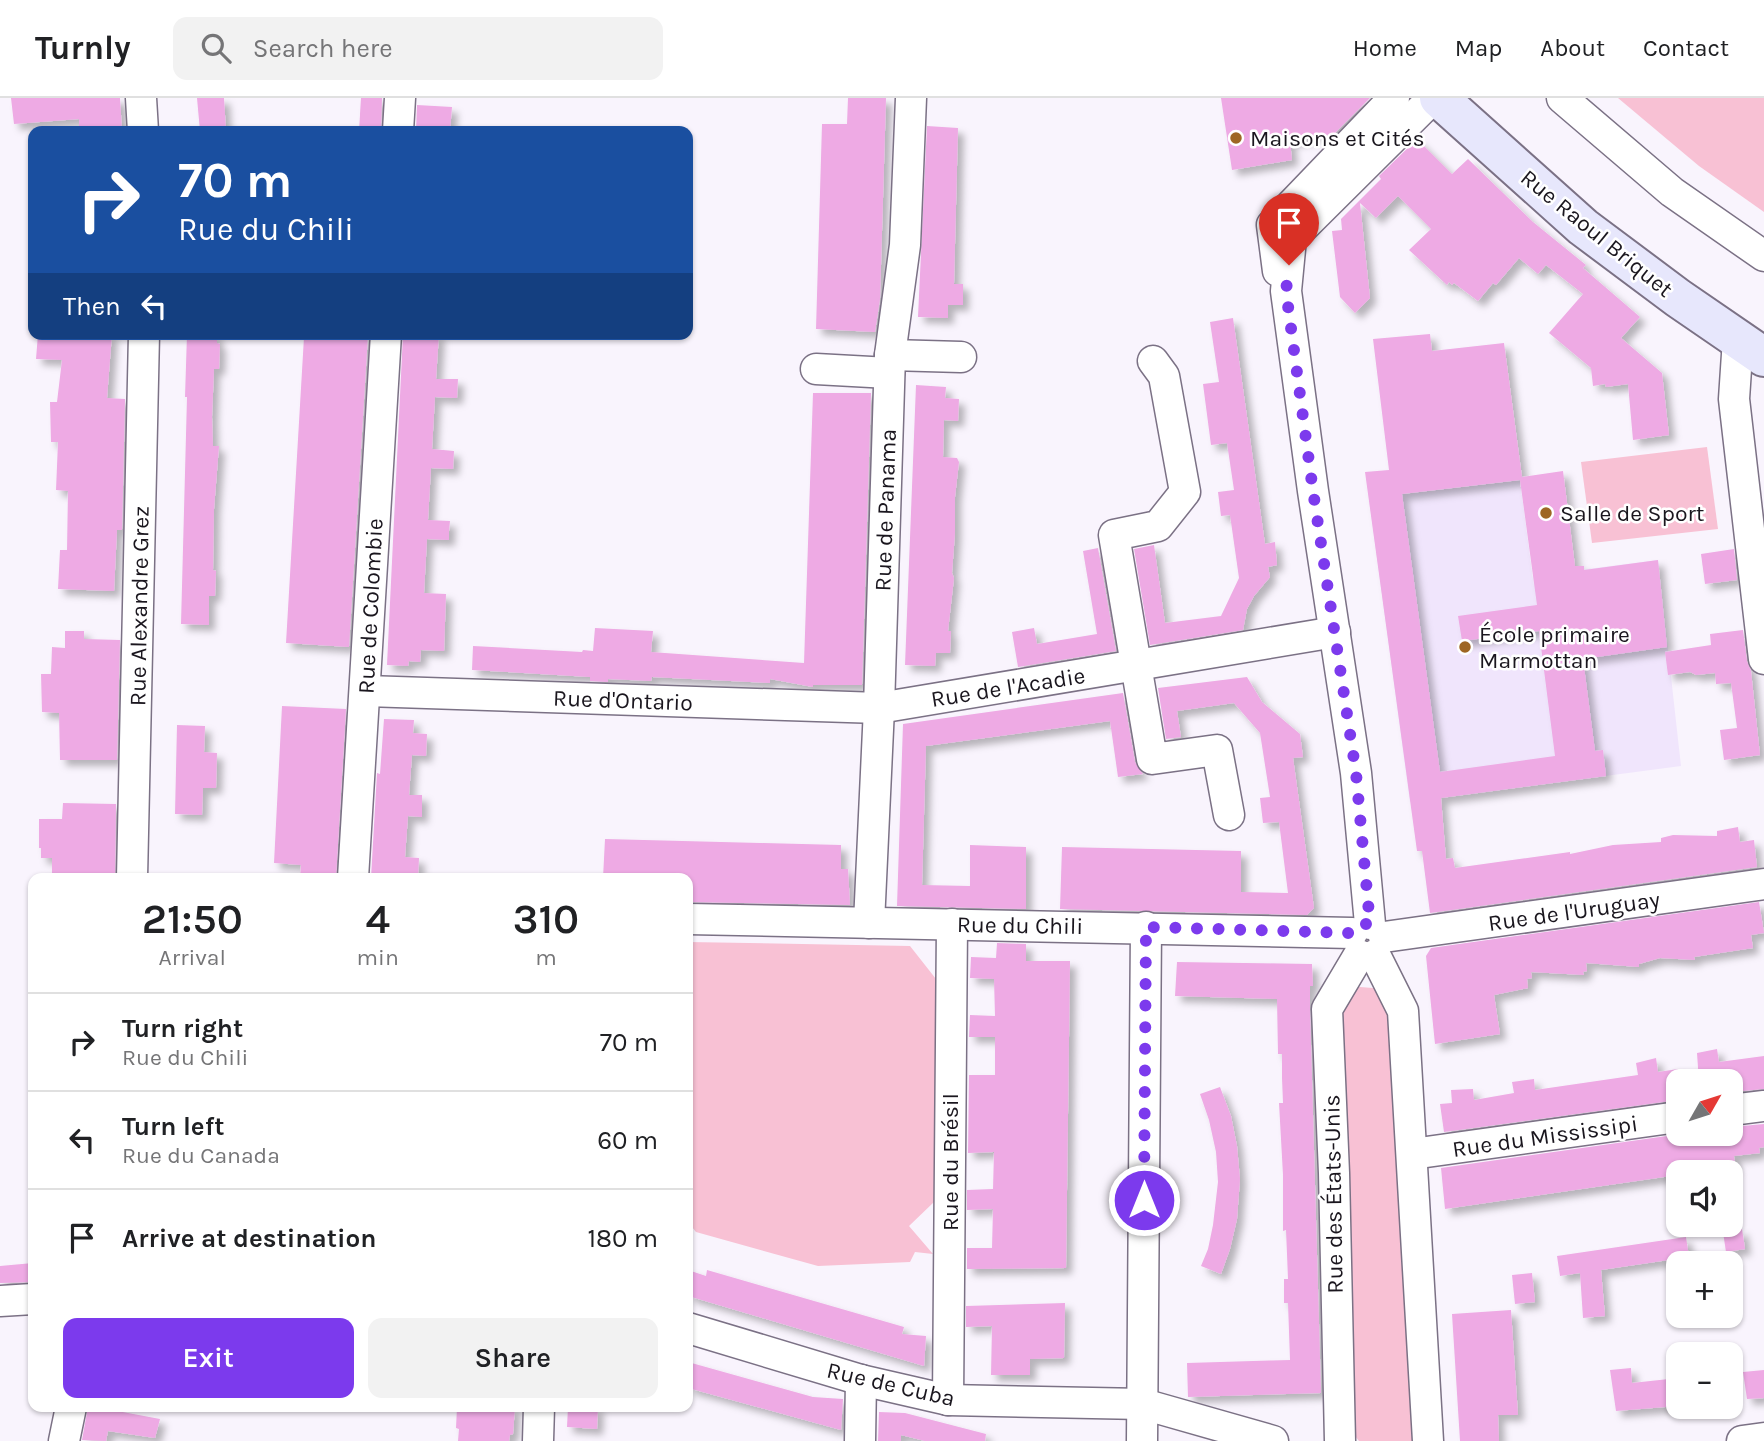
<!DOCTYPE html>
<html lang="en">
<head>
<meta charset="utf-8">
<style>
	:root { --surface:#fff; --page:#f2f2f2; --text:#202124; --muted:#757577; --line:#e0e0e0; --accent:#7c3aed }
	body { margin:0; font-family:Karla,sans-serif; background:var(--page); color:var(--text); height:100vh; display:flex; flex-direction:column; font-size:26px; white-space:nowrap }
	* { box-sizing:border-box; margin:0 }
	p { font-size:23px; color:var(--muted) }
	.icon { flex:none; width:38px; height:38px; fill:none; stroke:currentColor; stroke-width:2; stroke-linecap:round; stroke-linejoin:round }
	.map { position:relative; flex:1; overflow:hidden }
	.side { position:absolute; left:28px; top:775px; width:665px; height:539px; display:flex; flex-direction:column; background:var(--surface); border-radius:14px; box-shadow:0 2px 5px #0004 }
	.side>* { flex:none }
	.top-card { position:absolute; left:28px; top:28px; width:665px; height:214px; border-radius:14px; box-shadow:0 2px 5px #0004; background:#1a4fa0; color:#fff; overflow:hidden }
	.needle { width:46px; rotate:51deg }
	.controls { position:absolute; left:1666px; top:971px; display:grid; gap:14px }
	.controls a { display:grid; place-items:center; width:77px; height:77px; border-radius:14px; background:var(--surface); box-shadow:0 2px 5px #0004; font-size:35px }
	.pin { position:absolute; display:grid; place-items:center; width:60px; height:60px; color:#fff; margin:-72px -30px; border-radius:50% 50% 50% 0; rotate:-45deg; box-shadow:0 0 7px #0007 }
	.pin .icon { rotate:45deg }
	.me { position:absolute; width:77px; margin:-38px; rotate:0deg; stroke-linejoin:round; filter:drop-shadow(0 0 5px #0008) }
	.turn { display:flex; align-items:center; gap:24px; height:147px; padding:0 35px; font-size:32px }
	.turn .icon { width:91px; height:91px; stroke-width:2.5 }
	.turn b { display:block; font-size:49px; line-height:60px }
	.then { display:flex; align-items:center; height:66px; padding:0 35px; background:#0003; gap:14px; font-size:26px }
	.eta { display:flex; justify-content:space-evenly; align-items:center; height:119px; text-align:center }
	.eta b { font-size:42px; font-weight:600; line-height:49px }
	.action { display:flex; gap:14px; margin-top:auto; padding:14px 35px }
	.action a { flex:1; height:80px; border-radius:14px; background:var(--accent); color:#fff; font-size:28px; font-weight:600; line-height:80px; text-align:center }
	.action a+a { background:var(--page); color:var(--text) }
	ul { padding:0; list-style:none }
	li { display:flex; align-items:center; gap:21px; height:98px; padding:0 35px; border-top:2px solid var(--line) }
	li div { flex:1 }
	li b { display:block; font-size:26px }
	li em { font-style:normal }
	header { display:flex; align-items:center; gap:42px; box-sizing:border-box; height:98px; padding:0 35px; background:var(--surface); border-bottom:2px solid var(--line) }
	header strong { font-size:33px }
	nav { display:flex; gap:38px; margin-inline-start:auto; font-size:24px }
	.search { width:490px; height:63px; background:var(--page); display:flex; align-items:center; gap:18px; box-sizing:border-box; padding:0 24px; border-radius:14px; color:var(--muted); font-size:26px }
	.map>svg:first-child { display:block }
	.built { fill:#f0e5fc }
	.green { fill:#f8c1d4 }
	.building { fill:#eeaae4; fill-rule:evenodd; filter:url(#shadow) }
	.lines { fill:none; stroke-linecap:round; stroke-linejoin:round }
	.street-casing { stroke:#7b7185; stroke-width:33 }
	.secondary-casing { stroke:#7b7185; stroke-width:42 }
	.street { stroke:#fff; stroke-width:30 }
	.secondary { stroke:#e7e7fc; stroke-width:38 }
	.route { stroke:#7c3aed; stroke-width:12; stroke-dasharray:0 21.6 }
	.poi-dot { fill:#9e6623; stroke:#fff; stroke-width:2.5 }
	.labels { text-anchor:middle; stroke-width:5; stroke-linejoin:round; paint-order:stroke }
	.poi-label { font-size:23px; fill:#1a161e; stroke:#fff; text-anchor:start }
	.street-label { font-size:23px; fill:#1a161e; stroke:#fff }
</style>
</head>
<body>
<header>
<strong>Turnly</strong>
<div class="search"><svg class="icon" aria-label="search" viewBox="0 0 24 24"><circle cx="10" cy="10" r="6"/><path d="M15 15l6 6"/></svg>Search here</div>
<nav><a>Home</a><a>Map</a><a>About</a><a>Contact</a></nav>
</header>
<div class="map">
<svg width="1764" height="1343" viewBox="0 0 1764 1343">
	<defs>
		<filter id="shadow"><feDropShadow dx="6" dy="6" stdDeviation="3.5" flood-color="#0004"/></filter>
	</defs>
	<rect width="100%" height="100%" fill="#f9f4fd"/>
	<path class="built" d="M1520,382L1534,489L1533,478L1658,462L1681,668L1410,704L1369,400Z"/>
	<g class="green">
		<path d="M1618,0H1764V114L1699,68Z"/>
		<path d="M1707,349L1718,431L1592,445L1581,364Z"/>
		<path d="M688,844L910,848L936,881L934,1104L909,1128L933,1156L915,1154L910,1164L818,1168L696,1134L688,1124Z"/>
		<path d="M1347,888L1386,891L1425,1343H1359L1355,1338L1342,897Z"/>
	</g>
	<g class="building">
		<path d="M11,0H120L122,33H88V28H79V21L14,26Z"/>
		<path d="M197,0H224L226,33H200Z"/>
		<path d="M361,0H382L381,33H359Z"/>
		<path d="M848,0H886L880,201L875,234L816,231L822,26H847Z"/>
		<path d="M1221,0H1370L1334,36L1290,43L1292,62L1232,72Z"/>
		<path d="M417,7L452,9L450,33H416Z"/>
		<path d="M927,28L958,30L954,186H963V207H948V220L918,219Z"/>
		<path d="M1417,41L1452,76L1468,61L1533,124L1586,167L1583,170L1640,219L1621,240L1662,275L1669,337L1633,342L1628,286L1606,289L1605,286L1593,288L1591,270L1549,235L1583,196L1546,167L1538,176L1519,160L1496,187L1493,185L1478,203L1454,185L1452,187L1449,184L1447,187L1409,152L1431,131L1398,98L1376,120L1360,105L1370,200L1355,215L1340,199L1332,133L1342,132L1341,121L1381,81L1379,78Z"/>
		<path d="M1233,220L1265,446L1275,444L1277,467L1268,469L1270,479L1254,498L1247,511L1243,532L1150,547L1134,451L1154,447L1165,525L1221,518L1239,480L1230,417L1221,418L1218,394L1234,392L1227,345L1211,347L1203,286L1219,284L1210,224Z"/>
		<path d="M38,236H112L107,300L125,301L122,432H117L114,493L58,491L60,452H67L68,393L56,392L58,344H51L50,304H57L62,262L36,261Z"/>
		<path d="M187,236H217V245L220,246L219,271H214L212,319L213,348H219L214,411L213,472L216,473L215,498H209V527L181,526L187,299H185Z"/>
		<path d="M330,236H368L349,549L286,545L304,239L330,240Z"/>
		<path d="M403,236H439L436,281H458L457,300L435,299L432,351L454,353L453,371L431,370L428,422L450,423L449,433V442L427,441L424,495L446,496L444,553L421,552L420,564L409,563L408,568L387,567Z"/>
		<path d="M1430,236L1432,253L1504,245L1522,379L1563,373L1575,468H1584V472L1658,462L1667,549L1583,561L1595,653L1603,652L1606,678L1441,700L1446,761L1453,760L1455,770L1570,754V756L1613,747L1661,744V740L1673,737L1717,738V733L1738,729L1740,744L1754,742L1757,769L1430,815L1422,753H1417L1365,374L1389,372L1373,241ZM1520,382L1537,507L1458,518L1462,543L1539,533L1555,658L1440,674L1402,396Z"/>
		<path d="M916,287L946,289L945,300L959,301L958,323L944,322L943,359L957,360L959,364L955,399V435L952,475L954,480L948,533H951L950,555H936L935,568L905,567Z"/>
		<path d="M813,295H871L862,587H813V589L770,581V585L652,579L651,583L608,581V584L590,583V579L472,572L473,548L582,554L583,552L593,553L595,530L653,533L651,554L804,565Z"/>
		<path d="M1098,450L1116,553L1018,569L1012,534L1034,530L1037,546L1097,536L1083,453Z"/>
		<path d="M1734,451L1737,482L1705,486L1701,456Z"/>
		<path d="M1743,532L1747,563L1751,573L1760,657L1724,662L1720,632L1737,630L1731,585L1716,586L1715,575L1696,577L1690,574L1668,577L1665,554L1711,547L1710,536Z"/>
		<path d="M65,533H84V541L120,542L117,662H60L59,615L42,614L41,576H51L52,549L65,550Z"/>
		<path d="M1247,579L1262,604L1300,636L1303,659L1293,660L1314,810L1307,817L1060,811L1062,749L1241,753V794L1288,795L1279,724L1263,725L1260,700L1270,699L1260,635L1234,605L1177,613L1181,639L1166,641L1158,590Z"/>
		<path d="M1123,595L1135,664L1143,676L1118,679L1110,623L926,648L922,787L970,788V747L1026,749V811L897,808L903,626Z"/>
		<path d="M282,608L346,611L336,780H300L301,767L274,765Z"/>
		<path d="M384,621L414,622L413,635L427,636L426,658L412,657L409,697H422V719L408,718L405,759L419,760L418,780H371L377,675L380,676Z"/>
		<path d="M177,627L205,628L204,654L217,655L216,690H203L202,717L175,716Z"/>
		<path d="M63,705L116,706L115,780H52V760H41V750H39V721H62Z"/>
		<path d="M605,741L841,747V771H848L850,807L688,804V780H603Z"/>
		<path d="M1759,804L1764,835L1751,837L1753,850L1694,859L1695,862L1660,860L1639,866V869L1586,865L1587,873L1583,874L1584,877L1531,874L1532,880L1527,881L1528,890L1494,897L1500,936L1435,946L1426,858L1431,850Z"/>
		<path d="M997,845L1026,846V863H1070L1066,1170L967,1171V1150H992L993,1111L967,1112V1092L993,1091L994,1054L968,1055L969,977H995V939H969L970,917L995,918L994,881L970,880L971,859L996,860Z"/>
		<path d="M1177,864L1312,866L1313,888H1310V912L1321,1295L1188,1299L1187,1265L1290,1262L1288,1205H1284V1181H1288L1287,1156L1286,1132L1283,1133V1077L1279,1005H1283L1282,980V956H1278L1277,901L1175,898Z"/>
		<path d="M1717,951L1719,964L1764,958V991L1731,994V984H1699L1697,955Z"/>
		<path d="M1656,960L1658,974L1678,971V1002L1444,1034L1440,1006L1452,1005L1451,992L1473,991L1474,1002L1514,995L1512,984L1534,981L1535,992L1638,977L1636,965Z"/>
		<path d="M1220,989L1231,1018L1237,1048L1240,1081L1237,1121L1230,1151L1221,1176L1201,1168L1208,1151L1213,1127L1218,1084L1216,1054L1209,1022L1200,996Z"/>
		<path d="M1764,1026V1049L1759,1050L1760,1055L1734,1058L1735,1069L1699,1074H1678V1077L1445,1111L1441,1070L1681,1036H1731V1029Z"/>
		<path d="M1742,1131L1745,1151L1726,1154L1723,1134Z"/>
		<path d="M1686,1139L1689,1159L1601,1172L1605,1218L1583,1220L1580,1175L1560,1178L1557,1158Z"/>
		<path d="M33,1165V1184L0,1185V1168Z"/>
		<path d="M688,1172L706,1178L707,1172L904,1229L902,1236L926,1238L924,1268L688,1198Z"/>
		<path d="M1532,1175L1535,1204L1515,1206L1512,1177Z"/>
		<path d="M1065,1205L1064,1260L1030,1261V1277H991L992,1228L966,1229V1208Z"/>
		<path d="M1511,1212L1518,1317H1498L1499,1343H1460L1452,1216Z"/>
		<path d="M688,1264L813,1299L843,1301L841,1332L688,1290Z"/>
		<path d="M1631,1270L1632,1285L1678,1280V1308L1616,1313L1610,1272Z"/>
		<path d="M1764,1272V1300L1747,1301L1743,1274Z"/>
		<path d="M88,1309H113L112,1312L160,1321L155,1340L108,1333L106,1343L82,1342Z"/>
		<path d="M457,1309H515L513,1336L510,1337L509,1343H458L459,1331L456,1330Z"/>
		<path d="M568,1309H598L597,1331L567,1329Z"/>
		<path d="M879,1314L905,1315L986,1336L985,1343H925L901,1337V1343H878Z"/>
	</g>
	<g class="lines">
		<g class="street-casing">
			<g id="street">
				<path d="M141,0L143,33"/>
				<path d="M1562,0L1672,94L1764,158"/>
				<path d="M398,33L400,0"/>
				<path d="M1278,173L1272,127L1394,0"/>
				<path d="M1738,241L1734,301L1764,561"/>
				<path d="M890,257L961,259"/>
				<path d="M1153,263L1164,278L1185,394L1158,428L1114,437L1152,661L1217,652L1229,717"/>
				<path d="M816,271L889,275"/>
				<path d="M366,593L879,610L1335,534"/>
				<path d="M132,780L144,236"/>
				<path d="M353,780L386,236"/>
				<path d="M688,821L1352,835"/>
				<path d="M869,825L879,610L890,257L905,147L911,0"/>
				<path d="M1370,826L1356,675L1313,393L1286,193L1291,141L1433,0"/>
				<path d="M1384,839L1764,786"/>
				<path d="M1375,857L1403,913L1428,1343"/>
				<path d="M1731,1012L1764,1008"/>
				<path d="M1412,1056L1678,1019"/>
				<path d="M0,1203L33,1201"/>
				<path d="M688,1230L861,1282L948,1302L1143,1306L1273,1343"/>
				<path d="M948,1302L952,826"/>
				<path d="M64,1343L71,1309"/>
				<path d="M538,1343L539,1309"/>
				<path d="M860,1343L861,1282"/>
				<path d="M1142,1343L1146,829"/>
				<path d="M1340,1343L1334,1075L1327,911L1359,857"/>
				<path d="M1742,1343L1764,1340"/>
			</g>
		</g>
		<g class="secondary-casing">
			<path id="secondary" d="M1439,0L1583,129L1678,200L1764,259"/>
		</g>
		<use href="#street" class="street"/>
		<use href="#secondary" class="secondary"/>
	</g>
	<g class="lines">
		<path class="route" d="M1144,1102L1146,829L1352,835L1361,826H1370L1356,675L1313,393L1286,193L1289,167"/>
	</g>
	<g class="poi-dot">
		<circle cx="1236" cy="40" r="7"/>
		<circle cx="1546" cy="415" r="7"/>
		<circle cx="1465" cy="549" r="7"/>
	</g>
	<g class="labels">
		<g class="poi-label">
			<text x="1250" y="48">Maisons et Cités</text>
			<text x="1560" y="423">Salle de Sport</text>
			<text x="1479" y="544">École primaire<tspan x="1479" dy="26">Marmottan</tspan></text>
		</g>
		<g class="street-label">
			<text transform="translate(1597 135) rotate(39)" y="8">Rue Raoul Briquet</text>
			<text transform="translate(885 412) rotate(-88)" y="8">Rue de Panama</text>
			<text transform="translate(139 508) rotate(-89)" y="8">Rue Alexandre Grez</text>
			<text transform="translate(370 508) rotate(-87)" y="8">Rue de Colombie</text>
			<text transform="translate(1008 589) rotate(-9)" y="8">Rue de l'Acadie</text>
			<text transform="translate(623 602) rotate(2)" y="8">Rue d'Ontario</text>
			<text transform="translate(1574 813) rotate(-8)" y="8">Rue de l'Uruguay</text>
			<text transform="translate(1020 827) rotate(1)" y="8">Rue du Chili</text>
			<text transform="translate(1545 1038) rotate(-8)" y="8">Rue du Mississipi</text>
			<text transform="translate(950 1064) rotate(-90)" y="8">Rue du Brésil</text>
			<text transform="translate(1333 1096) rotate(-91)" y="8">Rue des États-Unis</text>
			<text transform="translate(891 1286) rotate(13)" y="8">Rue de Cuba</text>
		</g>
	</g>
</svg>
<div class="controls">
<a><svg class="needle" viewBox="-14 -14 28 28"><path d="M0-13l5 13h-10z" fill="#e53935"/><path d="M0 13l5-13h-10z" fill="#757577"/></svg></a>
<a><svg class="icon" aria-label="sound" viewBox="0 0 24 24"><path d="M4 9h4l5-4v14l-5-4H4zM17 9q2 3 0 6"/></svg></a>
<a>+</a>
<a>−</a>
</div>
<div class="pin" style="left:1289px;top:167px;background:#d93025"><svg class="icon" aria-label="arrive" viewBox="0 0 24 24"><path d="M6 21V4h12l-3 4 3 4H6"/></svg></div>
<svg class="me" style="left:1144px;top:1102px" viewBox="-20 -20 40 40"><circle r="17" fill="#7c3aed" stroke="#fff" stroke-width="3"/><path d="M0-11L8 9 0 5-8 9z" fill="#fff"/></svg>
<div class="top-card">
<div class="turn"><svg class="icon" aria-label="right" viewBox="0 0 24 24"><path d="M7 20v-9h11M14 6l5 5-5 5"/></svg><div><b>70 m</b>Rue du Chili</div></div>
<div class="then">Then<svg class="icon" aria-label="left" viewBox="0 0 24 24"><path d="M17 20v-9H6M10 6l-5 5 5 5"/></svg></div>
</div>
<section class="side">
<div class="eta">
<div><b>21:50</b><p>Arrival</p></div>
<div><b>4</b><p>min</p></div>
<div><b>310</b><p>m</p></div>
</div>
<ul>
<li><svg class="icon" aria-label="right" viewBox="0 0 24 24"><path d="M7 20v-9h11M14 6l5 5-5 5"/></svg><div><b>Turn right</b><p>Rue du Chili</p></div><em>70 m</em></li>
<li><svg class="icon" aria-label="left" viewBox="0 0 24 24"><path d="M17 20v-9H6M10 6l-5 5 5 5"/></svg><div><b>Turn left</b><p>Rue du Canada</p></div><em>60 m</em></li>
<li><svg class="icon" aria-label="arrive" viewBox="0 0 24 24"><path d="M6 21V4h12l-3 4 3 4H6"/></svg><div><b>Arrive at destination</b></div><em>180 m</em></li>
</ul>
<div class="action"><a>Exit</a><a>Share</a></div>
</section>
</div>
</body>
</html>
